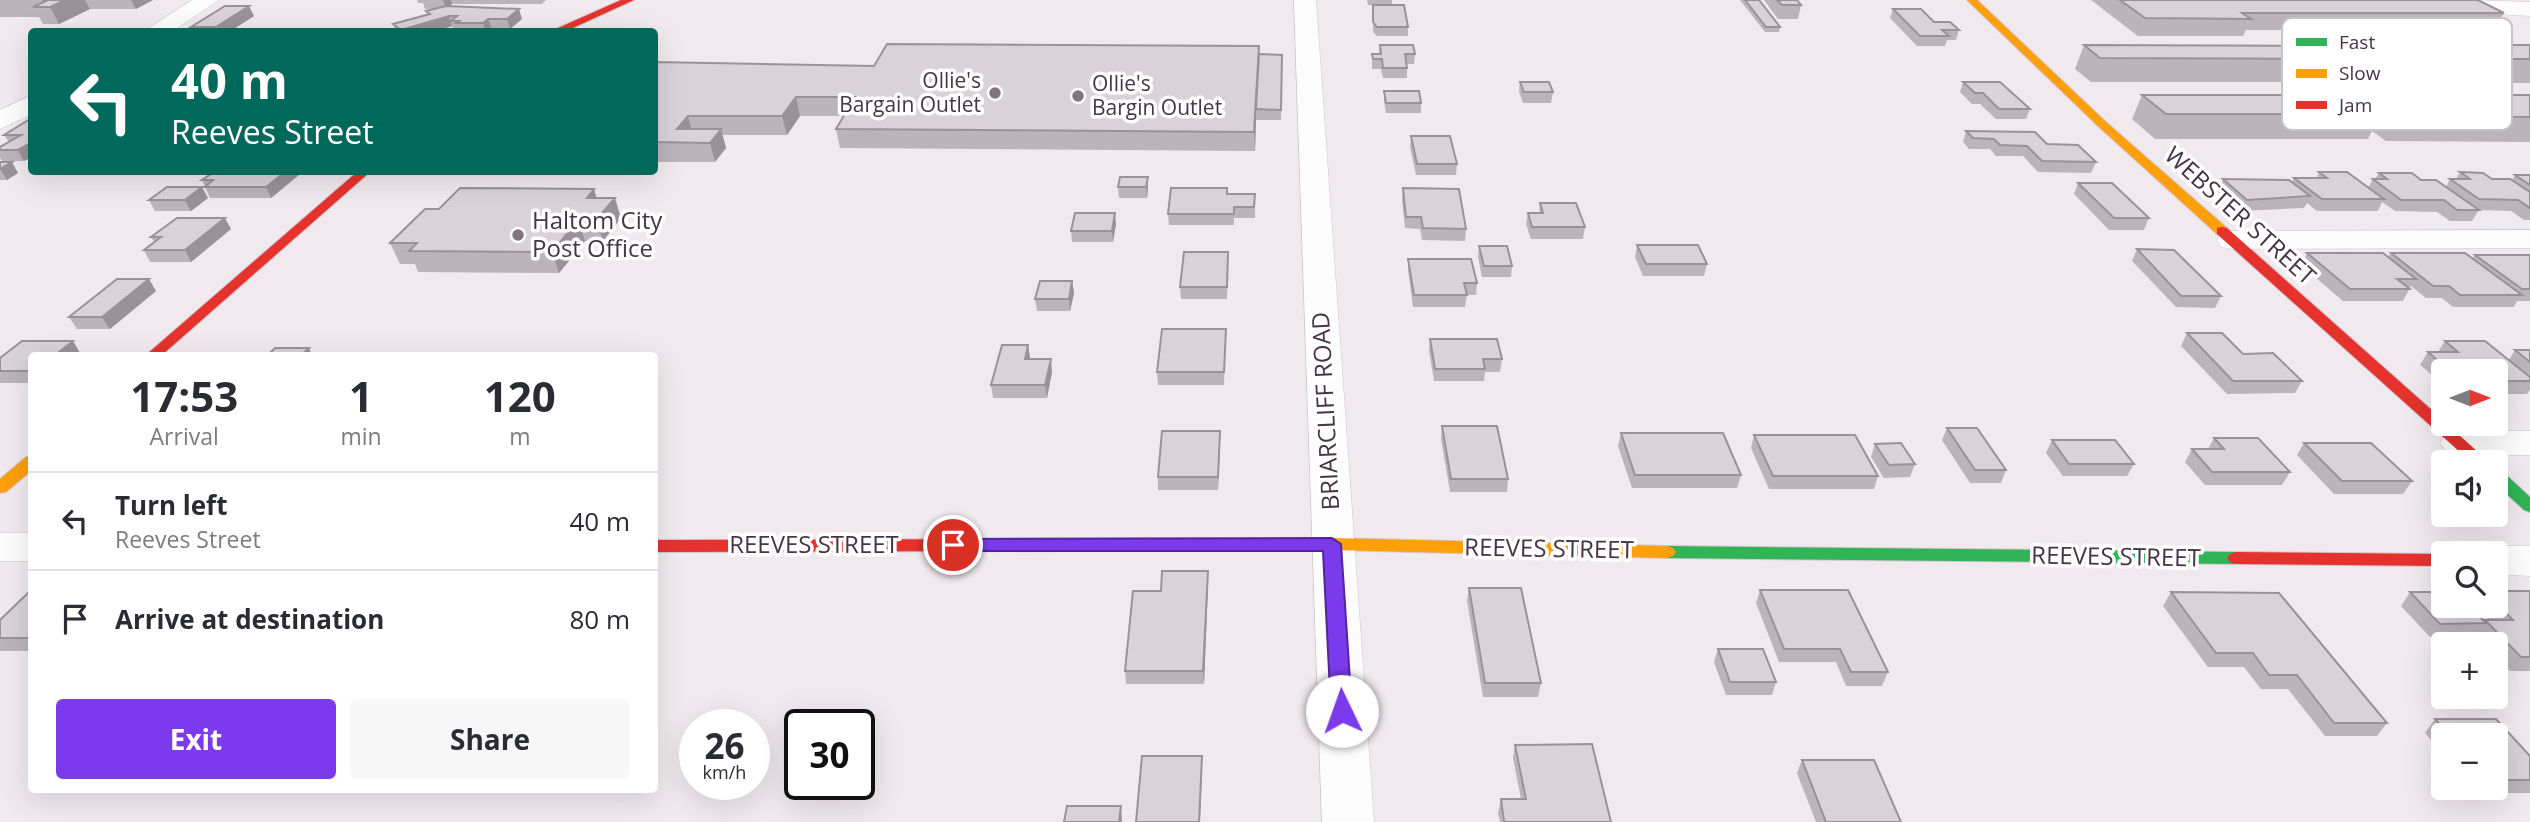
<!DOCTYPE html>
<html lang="en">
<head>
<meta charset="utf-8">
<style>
	:root { --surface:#fff; --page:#f7f7f7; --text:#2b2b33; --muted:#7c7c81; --line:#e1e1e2; --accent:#7c3aed }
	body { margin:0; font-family:"Open Sans",sans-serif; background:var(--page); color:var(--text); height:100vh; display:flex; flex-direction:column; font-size:26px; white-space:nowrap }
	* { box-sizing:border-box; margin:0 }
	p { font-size:23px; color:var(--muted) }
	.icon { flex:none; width:38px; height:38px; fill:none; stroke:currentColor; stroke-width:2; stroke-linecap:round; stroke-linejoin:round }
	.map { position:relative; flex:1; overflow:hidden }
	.sheet { position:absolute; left:28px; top:352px; width:630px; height:441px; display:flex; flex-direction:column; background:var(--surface); border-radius:7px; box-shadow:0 7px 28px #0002 }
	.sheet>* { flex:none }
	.guide { position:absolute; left:28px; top:28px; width:630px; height:147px; border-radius:7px; box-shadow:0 7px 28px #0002; background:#00695c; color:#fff; overflow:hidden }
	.needle { width:46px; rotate:90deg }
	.controls { position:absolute; left:2431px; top:359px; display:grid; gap:14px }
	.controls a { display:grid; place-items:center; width:77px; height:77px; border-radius:7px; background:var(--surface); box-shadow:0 7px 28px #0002; font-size:35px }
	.speed { position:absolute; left:679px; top:709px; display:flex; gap:14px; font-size:35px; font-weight:700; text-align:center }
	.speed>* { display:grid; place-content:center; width:91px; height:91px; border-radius:50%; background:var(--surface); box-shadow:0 7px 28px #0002; line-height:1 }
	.speed small { font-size:18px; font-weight:400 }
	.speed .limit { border:4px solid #111; border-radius:10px; background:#fff; color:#111 }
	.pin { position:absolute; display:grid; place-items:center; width:60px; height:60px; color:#fff; margin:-30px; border:4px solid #fff; border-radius:50%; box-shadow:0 2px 7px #0007 }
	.me { position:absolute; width:77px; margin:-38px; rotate:357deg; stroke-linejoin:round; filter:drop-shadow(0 0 5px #0008) }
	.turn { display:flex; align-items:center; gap:24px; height:147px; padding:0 28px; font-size:32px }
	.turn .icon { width:91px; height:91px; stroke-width:2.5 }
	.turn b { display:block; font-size:49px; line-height:60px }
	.eta { display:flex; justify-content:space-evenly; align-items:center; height:119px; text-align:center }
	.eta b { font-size:42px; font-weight:700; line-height:49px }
	.cta { display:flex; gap:14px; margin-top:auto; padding:14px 28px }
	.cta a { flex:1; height:80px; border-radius:7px; background:var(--accent); color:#fff; font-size:28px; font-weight:700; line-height:80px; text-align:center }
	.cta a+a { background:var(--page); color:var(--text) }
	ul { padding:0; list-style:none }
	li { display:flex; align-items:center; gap:21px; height:98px; padding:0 28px; border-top:2px solid var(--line) }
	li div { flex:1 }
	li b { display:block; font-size:26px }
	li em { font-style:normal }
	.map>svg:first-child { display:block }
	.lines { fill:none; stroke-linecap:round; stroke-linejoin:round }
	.street-casing { stroke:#ccc6cb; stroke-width:1 }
	.fast-casing { stroke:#d5c6d2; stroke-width:2 }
	.slow-casing { stroke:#d5c6d2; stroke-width:2 }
	.jam-casing { stroke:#d5c6d2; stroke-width:2 }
	.street { fill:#fdfcfd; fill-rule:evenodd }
	.fast { fill:#30b455; fill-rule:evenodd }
	.slow { fill:#ff9f0a; fill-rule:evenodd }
	.jam { fill:#e5322d; fill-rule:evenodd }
	.wall { fill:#bbb5bb }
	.shaded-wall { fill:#999398 }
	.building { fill:#dad2d9; stroke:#999398; stroke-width:2 }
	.route { fill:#7c3aed; stroke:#51269a; stroke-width:2 }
	.poi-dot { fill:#827580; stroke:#fff; stroke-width:2.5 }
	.labels { text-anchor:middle; stroke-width:7; stroke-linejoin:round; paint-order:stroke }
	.far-poi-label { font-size:21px; fill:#463645; stroke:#fff; text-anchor:end }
	.street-label { font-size:24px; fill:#463645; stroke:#fff }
	.poi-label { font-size:24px; fill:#463645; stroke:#fff; text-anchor:start }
	.key { fill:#fff; stroke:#c8c3c7; stroke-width:2 }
	.key-label { font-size:19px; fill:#463645 }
</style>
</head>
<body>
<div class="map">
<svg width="2530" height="822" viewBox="0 0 2530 822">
	<rect width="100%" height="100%" fill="#f0eaef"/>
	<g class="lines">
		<g class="street-casing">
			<g id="street">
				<path d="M192,0H219L171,32H143Z"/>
				<path d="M1294,0H1316L1374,822H1322Z"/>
				<path d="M2475,0L2530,2V16L2496,14Z"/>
				<path d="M32,95V114L0,129V110Z"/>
				<path d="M2530,230V248L2232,249L2221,247L2217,240L2221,233L2232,231Z"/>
				<path d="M2459,431H2530V455H2459L2446,451L2440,443L2446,435Z"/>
				<rect x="0" y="533" width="32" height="28"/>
				<path d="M2496,546H2530V576L2496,574V553H2479Z"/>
			</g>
		</g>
		<g class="fast-casing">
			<g id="fast">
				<path d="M2496,470L2502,471L2530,497V512L2524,510L2496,484Z"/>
				<path d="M1667,546L2236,552L2242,554L2245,558L2242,562L2236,564L1667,558L1661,556L1658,552L1661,548Z"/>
			</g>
		</g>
		<g class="slow-casing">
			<g id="slow">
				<path d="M1967,0H1977L2106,122L2227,228V234H2217L2098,126Z"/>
				<path d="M32,456V470L6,492L0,493V479L26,457Z"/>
				<path d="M1332,538L1667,546L1673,548L1676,552L1673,556L1667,558L1332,550L1069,551L1063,549L1060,545L1063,541L1069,539Z"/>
			</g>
		</g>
		<g class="jam-casing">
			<g id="jam">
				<path d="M621,0H634L564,32H549Z"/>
				<path d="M357,172H370L162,355H146Z"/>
				<path d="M2222,227L2227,228L2443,420V424H2447L2489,462H2471L2217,234V228Z"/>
				<path d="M1069,539L1075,541L1078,545L1075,549L1069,551L654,552V540Z"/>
				<path d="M2236,552L2443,554V566L2236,564L2230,562L2227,558L2230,554Z"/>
			</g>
		</g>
		<use href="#street" class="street"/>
		<use href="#fast" class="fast"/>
		<use href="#slow" class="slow"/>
		<use href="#jam" class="jam"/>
	</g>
	<g class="wall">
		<path d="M0,0H153L136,9H90L59,24H43L39,17H0Z"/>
		<path d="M417,0H546L542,4H452L449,7L522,19L510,29H492L488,32H459L454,31L452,26L433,32H396L393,24L427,15L426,11L437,9H425L423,3H418Z"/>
		<path d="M1367,0H1392V5H1368Z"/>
		<path d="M1740,0H1759L1780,27L1779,32H1765Z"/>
		<path d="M1764,0H1797L1801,5L1798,19H1778Z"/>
		<path d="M2091,0H2478L2504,13L2494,30H2246L2243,36H2138Z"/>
		<path d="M1373,5L1408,27V36H1377L1373,32Z"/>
		<path d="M1893,9L1959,30L1956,40H1947L1945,46H1917L1890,18Z"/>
		<path d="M254,16L229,32H193L191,27Z"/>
		<path d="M1380,45L1415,54L1414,64H1407V78H1383L1381,69H1372V54H1379Z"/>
		<path d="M2084,45L2341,54L2344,46L2376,53L2380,45H2530V83H2390L2372,71L2368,79H2348L2341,75L2337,82H2091L2075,69Z"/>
		<path d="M1259,54L1282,55L1281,120H1256L1255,151L840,148L836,129L844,116H800L787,135H722L726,148L715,162H654V62L874,66Z"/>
		<path d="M1520,82L1553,92L1551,103H1523L1519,92Z"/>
		<path d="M1963,82L2030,109L2026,119H1996L1980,104H1972L1960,92Z"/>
		<path d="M1384,91L1421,103V113H1386L1384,101Z"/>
		<path d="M2142,95L2363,102L2367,95H2530V142L2386,141L2372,131L2368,139H2155L2132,119Z"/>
		<path d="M32,119V157L24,161H2L0,158V147L9,142L4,135Z"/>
		<path d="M1966,131L2047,144L2096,162L2091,173L2038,172L2023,156H1996L1990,149H1969L1963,142Z"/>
		<path d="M1411,136L1457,164L1456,175H1416L1410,147Z"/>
		<path d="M0,162L18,173L7,180H0Z"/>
		<path d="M214,172H299L300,174L271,198H210L202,180Z"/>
		<path d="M2319,172L2368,188L2373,179H2375L2379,173L2421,180L2446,187L2450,179H2456L2460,172L2492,179L2512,180L2515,175H2530V220H2524L2511,211L2479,210L2472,221H2450L2437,212L2395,211L2382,202L2378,211H2317L2307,203L2304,208L2242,211L2217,191L2223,179L2292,182L2294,178H2317Z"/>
		<path d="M1148,177V188L1147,198H1119L1118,187Z"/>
		<path d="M2078,183L2149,218L2144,230H2109L2074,194Z"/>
		<path d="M1403,188L1466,229L1465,241L1422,240L1420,229L1405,228L1402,200Z"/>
		<path d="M594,189L596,198L621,218L603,241H585L559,273L418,272L415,264H400L390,243L439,209Z"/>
		<path d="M1227,194H1255V218H1234V225H1169L1168,214Z"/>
		<path d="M208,198L191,211H155L149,200Z"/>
		<path d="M1540,203L1585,227L1583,239H1531L1526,224L1528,213H1539Z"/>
		<path d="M1116,224L1113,242H1072L1071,231Z"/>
		<path d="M231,229L191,262H150L144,250L154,242L151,237Z"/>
		<path d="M1637,245L1707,264L1704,276H1643L1635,257Z"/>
		<path d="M1479,246L1512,266L1511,277H1482L1478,257Z"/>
		<path d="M2137,249L2221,296L2215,308L2176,307L2132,261Z"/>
		<path d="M2307,253L2388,257L2391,253L2472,259L2475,255H2530V301H2517L2514,307H2453L2442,298H2426L2411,286L2403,301H2343L2301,265Z"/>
		<path d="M1408,259L1477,283L1476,295H1467L1465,307H1413L1408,270Z"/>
		<path d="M1228,263L1227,299H1181L1180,287Z"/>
		<path d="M1072,281L1074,293L1070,311H1037L1035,299Z"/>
		<path d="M156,291L110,329H77L69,317Z"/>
		<path d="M1226,329L1224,385H1158L1157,372Z"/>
		<path d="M2187,333L2243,354L2302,381L2295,393L2227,394L2181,346Z"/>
		<path d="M1430,339L1502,359L1500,372H1485L1484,381H1434L1429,351Z"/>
		<path d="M22,341H73L80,353L78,355H32V383H0V358Z"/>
		<path d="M2445,341L2509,360L2515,350H2530V389L2527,394H2496V371H2443V384L2420,365L2428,352H2438Z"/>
		<path d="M1028,345L1030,359L1052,372L1047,398H993L991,385Z"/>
		<path d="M1442,426L1508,479L1507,492H1450L1441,439Z"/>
		<path d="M1947,428L2006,470L2001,483H1970L1942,440Z"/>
		<path d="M1220,431L1218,490H1158V477Z"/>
		<path d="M1621,433L1741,475L1737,488H1632L1618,446Z"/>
		<path d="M1754,435L1878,476L1874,489H1769L1751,448Z"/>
		<path d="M2214,438L2290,472L2282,485H2205L2185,462L2192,449H2208Z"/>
		<path d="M2052,440L2134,464L2127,476H2063L2046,453Z"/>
		<path d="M2304,443L2412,481L2403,494H2334L2297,455Z"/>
		<path d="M1875,444L1915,464L1910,477L1884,478L1871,457Z"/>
		<path d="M1208,571V585L1204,684H1126L1125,671L1161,591Z"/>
		<path d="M1469,588L1541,683L1538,697H1483L1467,601Z"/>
		<path d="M32,589V651H0V620Z"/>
		<path d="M1760,590L1888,672L1882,686H1846L1836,662H1779L1756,603Z"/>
		<path d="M2496,591H2530V671H2510L2496,655V644H2485L2477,636L2476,637H2430L2401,606L2410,592L2484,621L2489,620L2475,606H2496Z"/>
		<path d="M2171,592L2387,723L2377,736H2325L2288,689H2261L2244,667H2208L2163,606Z"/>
		<path d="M1718,649L1776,682L1772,695H1726L1714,662Z"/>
		<path d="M2435,719H2496L2530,756V793H2476L2471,788H2496V735H2443V754L2425,733Z"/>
		<path d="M1515,745L1611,822H1500L1498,813L1501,799H1521L1513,758Z"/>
		<path d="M1802,760L1901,822H1816L1797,773Z"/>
	</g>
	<g class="shaded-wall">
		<path d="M65,0H85L90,9L59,24L50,7Z"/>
		<path d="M131,0H153L136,9Z"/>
		<path d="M443,0H451L452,4L446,9Z"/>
		<path d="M249,6L254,16L229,32H218L216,27Z"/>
		<path d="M519,9L522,19L510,29L507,19Z"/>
		<path d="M449,16L452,26L433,32H401V30Z"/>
		<path d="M488,19L492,29L488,32H486L483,23Z"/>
		<path d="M796,97L800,116L787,135L782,116Z"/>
		<path d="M1256,109V120L1255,151L1254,132Z"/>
		<path d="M688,116L693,135L677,129Z"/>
		<path d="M721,129L726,148L715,162L710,143Z"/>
		<path d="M32,142V157L24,161L18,150Z"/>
		<path d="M12,162L18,173L7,180L0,169Z"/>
		<path d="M285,172H299L300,174L271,198L266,187Z"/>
		<path d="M1148,177V188L1147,198L1146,187Z"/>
		<path d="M202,187L208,198L191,211L185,200Z"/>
		<path d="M594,189L600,209L587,198Z"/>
		<path d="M615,198L621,218L603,241L596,220Z"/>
		<path d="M1115,213L1116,224L1113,242L1112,231Z"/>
		<path d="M225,218L231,229L191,262L185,250Z"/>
		<path d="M578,220L585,241L559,273L552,252Z"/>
		<path d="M149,279L156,291L110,329L102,317Z"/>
		<path d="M1072,281L1074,293L1070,311L1069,299Z"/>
		<path d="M73,341L80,353L78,355H55Z"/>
		<path d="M1028,345L1030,357L1027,372L1025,359Z"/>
		<path d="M309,348L312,355H301Z"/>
		<path d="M1051,359L1052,372L1047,398L1045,385Z"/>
		<path d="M1220,431V443L1218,490V477Z"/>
		<path d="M1208,571V585L1204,684L1203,671Z"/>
		<path d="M1202,756V770L1200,822H1199Z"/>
		<path d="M1121,806L1122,822H1119Z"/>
	</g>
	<g class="building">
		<path d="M42,0H65L50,7H33L48,0Z"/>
		<path d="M1745,0H1759L1780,27H1766Z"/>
		<path d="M1777,0H1797L1801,5H1782Z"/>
		<path d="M2120,0H2478L2504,13H2242L2251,19L2145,18Z"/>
		<path d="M1373,5H1404L1408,27H1377L1373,22Z"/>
		<path d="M225,6H249L216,27H191Z"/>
		<path d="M446,6L519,9L507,19H488L483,23H456L459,21H451L457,16H449L401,30L393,24L430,14L426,11Z"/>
		<path d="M1893,9H1921L1934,22H1950L1959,30H1942L1949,36H1920Z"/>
		<path d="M887,44L1259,46L1254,132L836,129L855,97H796L782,116H688L677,129H721L710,143L654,142V62L874,66Z"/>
		<path d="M1380,45H1413L1415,54H1405L1407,68H1383L1382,59H1373L1372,54H1381Z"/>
		<path d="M2084,45L2328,46L2349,59L2100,58Z"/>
		<path d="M2380,45H2530V59H2403Z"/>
		<path d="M1259,54L1282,55L1281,110L1256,109Z"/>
		<path d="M1520,82H1549L1553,92H1524Z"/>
		<path d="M1963,82H2000L2030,109H1999L1983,93H1975Z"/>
		<path d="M1384,91H1419L1421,103H1386Z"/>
		<path d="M2142,95H2352L2381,114H2166Z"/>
		<path d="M2367,95H2530V117L2400,116Z"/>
		<path d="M30,119H32V142L18,150H0V147L21,135H4Z"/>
		<path d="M1966,131L2035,132L2047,144L2078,145L2096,162L2042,161L2027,146L2000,145L1994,139L1973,138Z"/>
		<path d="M1411,136H1450L1457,164H1417Z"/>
		<path d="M0,162H12L0,169Z"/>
		<path d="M214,172H285L266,187H205L213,180H202Z"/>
		<path d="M2319,172H2347L2384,199H2322L2294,178H2327Z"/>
		<path d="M2460,172L2483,173L2492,179H2510L2530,192V208L2518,200L2479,199L2450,179H2470Z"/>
		<path d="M2379,173H2412L2421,180H2436L2479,210H2457L2444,200H2401L2373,179H2387Z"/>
		<path d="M2515,175H2530V185Z"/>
		<path d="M1120,177H1148L1146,187H1118Z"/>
		<path d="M2223,179L2289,180L2310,196L2247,200Z"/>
		<path d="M2078,183H2112L2149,218H2114Z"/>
		<path d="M167,187H202L185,200H149Z"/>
		<path d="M460,188L594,189L587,198H615L596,220H578L552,252L409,251L417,243H390L425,209H439Z"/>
		<path d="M1171,188H1227V194H1255L1254,207H1234V214H1168Z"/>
		<path d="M1403,188L1459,189L1466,229L1423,228L1421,217H1406Z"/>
		<path d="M1540,203H1576L1585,227H1532L1528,213H1543Z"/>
		<path d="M1075,213H1115L1112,231H1071Z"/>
		<path d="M177,218H225L185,250H144L161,237H151Z"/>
		<path d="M1637,245H1698L1707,264H1646Z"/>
		<path d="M1479,246H1507L1512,266H1484Z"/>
		<path d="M2137,249L2174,250L2221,296H2181Z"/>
		<path d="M1184,252H1228L1227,287H1180Z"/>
		<path d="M2307,253H2383L2416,279H2397L2410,289H2350Z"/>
		<path d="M2391,253H2465L2522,295H2460L2449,286H2433Z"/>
		<path d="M2475,255H2530V289H2522Z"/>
		<path d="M1408,259H1471L1477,283H1464L1467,295H1414Z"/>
		<path d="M117,279H149L102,317H69Z"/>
		<path d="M1040,281H1072L1069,299H1035Z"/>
		<path d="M1162,329H1226L1224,372H1157Z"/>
		<path d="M2187,333H2222L2243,354L2273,353L2302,381H2233Z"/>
		<path d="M1430,339H1497L1502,359H1483L1485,369H1435Z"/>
		<path d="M22,341H73L55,355H32V371H0V358Z"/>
		<path d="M2445,341H2485L2530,377V381H2496V371H2450L2428,352H2458Z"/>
		<path d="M1002,345H1028L1025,359H1051L1045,385H991Z"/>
		<path d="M275,348H309L301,355H268Z"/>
		<path d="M2515,350H2530V362Z"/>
		<path d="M1442,426H1497L1508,479H1451Z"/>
		<path d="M1947,428H1977L2006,470H1975Z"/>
		<path d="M1162,431H1220L1218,477H1158Z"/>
		<path d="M1621,433H1723L1741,475H1635Z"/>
		<path d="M1754,435H1855L1878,476H1773Z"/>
		<path d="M2214,438H2258L2290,472H2212L2192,449H2224Z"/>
		<path d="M2052,440H2115L2134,464H2069Z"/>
		<path d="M1901,443L1915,464L1889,465L1875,444Z"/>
		<path d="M2304,443H2371L2412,481H2342Z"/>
		<path d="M1162,571H1208L1203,671H1125L1133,591H1161Z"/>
		<path d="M1469,588H1521L1541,683H1485Z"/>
		<path d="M32,589V635L29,638H0V620Z"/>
		<path d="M1760,590H1848L1888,672H1851L1840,649H1784Z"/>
		<path d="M2496,591H2530V657H2521L2485,620H2513L2496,603Z"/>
		<path d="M2171,592L2279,593L2387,723H2334L2297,675H2269L2253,653H2216Z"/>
		<path d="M2410,592H2443V606H2469L2486,623L2440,624Z"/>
		<path d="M1718,649H1763L1776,682H1730Z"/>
		<path d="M2435,719H2496L2530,756V780H2496V735H2449Z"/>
		<path d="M1592,744L1611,822H1504L1501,799H1526L1515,745Z"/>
		<path d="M1142,756H1202L1199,822H1136Z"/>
		<path d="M1802,760H1874L1901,822H1826Z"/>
		<path d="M1067,806H1121L1119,822H1064Z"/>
	</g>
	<path class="route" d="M1332,538L1341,544L1352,711L1349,717H1334L1331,711L1323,551H953L944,545L953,539Z"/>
	<g class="poi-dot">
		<circle cx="995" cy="93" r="7"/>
		<circle cx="1078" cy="96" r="7"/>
		<circle cx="518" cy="235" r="7"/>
	</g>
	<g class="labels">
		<g class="far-poi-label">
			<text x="981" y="88">Ollie's<tspan x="981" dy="24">Bargain Outlet</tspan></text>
			<text x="1092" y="91" text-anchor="start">Ollie's<tspan x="1092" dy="24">Bargin Outlet</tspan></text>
		</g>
		<g class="street-label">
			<text transform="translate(2240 216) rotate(42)" y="8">WEBSTER STREET</text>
			<text transform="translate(1326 411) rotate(-93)" y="8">BRIARCLIFF ROAD</text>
			<text x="814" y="553">REEVES STREET</text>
			<text transform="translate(1549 549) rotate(1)" y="8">REEVES STREET</text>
			<text transform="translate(2116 557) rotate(1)" y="8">REEVES STREET</text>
		</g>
		<g class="poi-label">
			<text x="532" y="229">Haltom City<tspan x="532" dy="28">Post Office</tspan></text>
		</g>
	</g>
	<rect x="2282" y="18" width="230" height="112" rx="10" class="key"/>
	<rect x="2296" y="38" width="31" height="8" fill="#30b455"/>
	<rect x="2296" y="69" width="31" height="9" fill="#ff9f0a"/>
	<rect x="2296" y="101" width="31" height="8" fill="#e5322d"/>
	<g class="key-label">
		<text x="2339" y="49">Fast</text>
		<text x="2339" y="80">Slow</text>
		<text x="2339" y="112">Jam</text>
	</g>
</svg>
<div class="controls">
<a><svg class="needle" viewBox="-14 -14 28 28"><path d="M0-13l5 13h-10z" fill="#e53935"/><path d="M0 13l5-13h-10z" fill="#7c7c81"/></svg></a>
<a><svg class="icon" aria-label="sound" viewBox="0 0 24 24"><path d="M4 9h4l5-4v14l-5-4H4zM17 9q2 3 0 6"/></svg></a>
<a><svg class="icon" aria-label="search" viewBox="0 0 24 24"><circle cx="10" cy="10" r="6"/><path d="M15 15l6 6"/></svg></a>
<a>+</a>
<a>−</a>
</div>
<div class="speed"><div>26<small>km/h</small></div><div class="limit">30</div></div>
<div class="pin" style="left:953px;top:545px;background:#d93025"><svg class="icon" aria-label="arrive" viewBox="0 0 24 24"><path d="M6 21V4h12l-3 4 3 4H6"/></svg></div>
<svg class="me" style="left:1342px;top:711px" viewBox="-20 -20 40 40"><circle r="19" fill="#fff"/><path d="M0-13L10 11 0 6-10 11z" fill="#7c3aed"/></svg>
<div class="guide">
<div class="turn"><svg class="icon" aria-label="left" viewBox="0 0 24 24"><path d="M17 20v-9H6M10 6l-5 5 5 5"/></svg><div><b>40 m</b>Reeves Street</div></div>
</div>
<section class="sheet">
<div class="eta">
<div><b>17:53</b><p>Arrival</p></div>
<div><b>1</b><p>min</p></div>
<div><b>120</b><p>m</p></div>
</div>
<ul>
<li><svg class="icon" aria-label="left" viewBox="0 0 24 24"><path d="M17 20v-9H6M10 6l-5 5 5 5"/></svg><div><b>Turn left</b><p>Reeves Street</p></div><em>40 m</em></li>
<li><svg class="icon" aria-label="arrive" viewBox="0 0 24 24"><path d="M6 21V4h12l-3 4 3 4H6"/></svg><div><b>Arrive at destination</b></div><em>80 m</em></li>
</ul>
<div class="cta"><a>Exit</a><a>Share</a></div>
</section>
</div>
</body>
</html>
